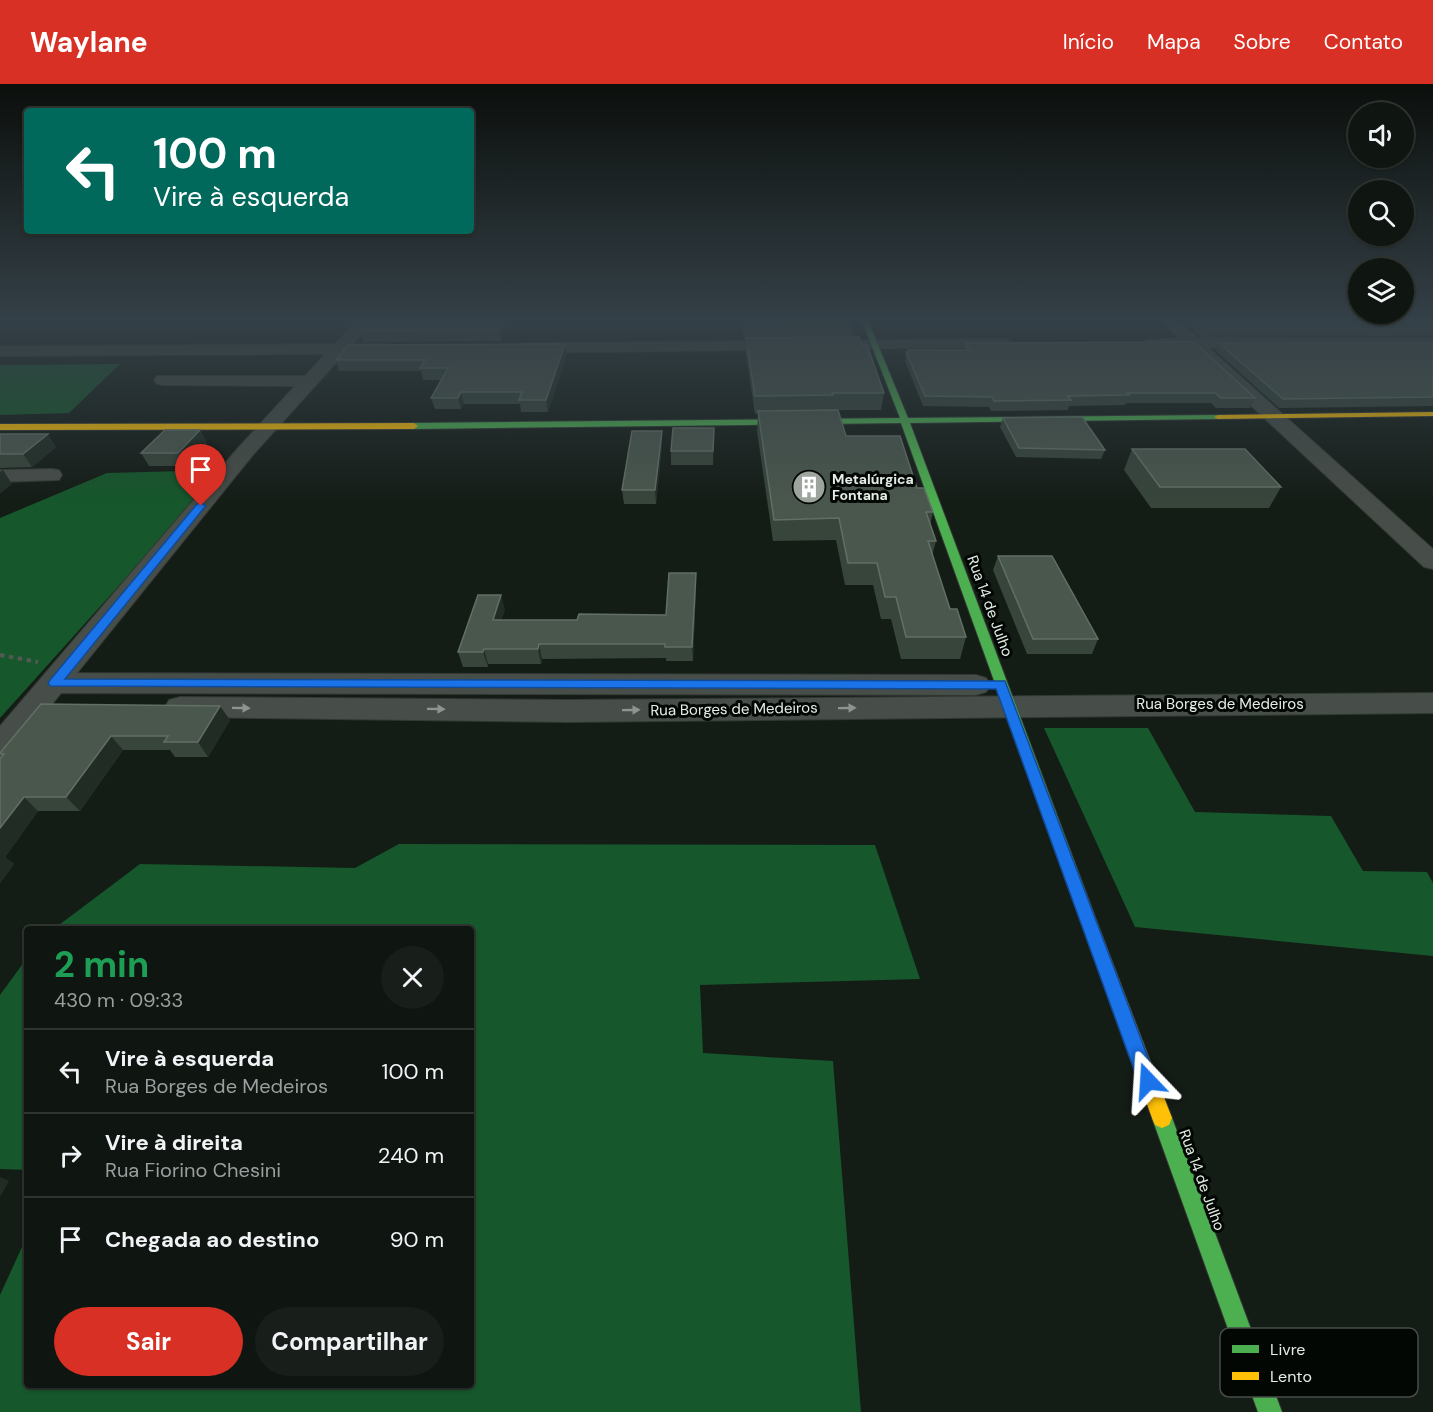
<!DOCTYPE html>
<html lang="pt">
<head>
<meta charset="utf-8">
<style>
	:root { --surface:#0f1510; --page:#181e19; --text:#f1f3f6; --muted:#9b9f9f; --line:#2f3430; --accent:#d93025 }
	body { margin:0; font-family:"DM Sans",sans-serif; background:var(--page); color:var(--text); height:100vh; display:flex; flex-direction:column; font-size:22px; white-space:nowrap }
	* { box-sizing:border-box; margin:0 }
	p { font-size:20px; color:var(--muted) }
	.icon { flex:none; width:33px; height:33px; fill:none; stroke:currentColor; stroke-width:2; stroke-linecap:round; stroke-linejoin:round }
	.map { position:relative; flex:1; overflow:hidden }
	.side { position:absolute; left:24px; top:842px; width:450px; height:462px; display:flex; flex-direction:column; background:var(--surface); border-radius:6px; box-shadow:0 2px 4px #0004,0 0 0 2px var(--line) }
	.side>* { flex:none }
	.guide { position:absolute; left:24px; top:24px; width:450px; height:126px; border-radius:6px; box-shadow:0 2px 4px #0004,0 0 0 2px var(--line); background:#00695c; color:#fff; overflow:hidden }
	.controls { position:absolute; left:1348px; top:18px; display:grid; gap:12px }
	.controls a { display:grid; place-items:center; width:66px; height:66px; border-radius:50%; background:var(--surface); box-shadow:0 2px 4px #0004,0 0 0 2px var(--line); font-size:30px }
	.pin { position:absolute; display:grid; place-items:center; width:51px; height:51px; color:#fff; margin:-62px -26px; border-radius:50% 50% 50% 0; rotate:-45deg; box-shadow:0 0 6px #0007 }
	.pin .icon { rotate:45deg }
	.me { position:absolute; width:66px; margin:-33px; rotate:340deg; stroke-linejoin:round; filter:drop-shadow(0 0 4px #0008) }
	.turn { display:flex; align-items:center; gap:21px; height:126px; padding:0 30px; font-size:27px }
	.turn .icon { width:78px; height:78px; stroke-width:2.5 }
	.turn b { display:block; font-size:42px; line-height:51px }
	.round { display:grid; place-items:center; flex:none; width:63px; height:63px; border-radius:32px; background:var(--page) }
	.headline { display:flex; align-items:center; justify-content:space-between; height:102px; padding:0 30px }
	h1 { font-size:36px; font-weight:700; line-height:45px; color:#1e9e55 }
	.primary-button { display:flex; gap:12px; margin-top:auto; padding:12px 30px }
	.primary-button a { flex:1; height:69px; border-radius:36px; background:var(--accent); color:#fff; font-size:24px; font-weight:700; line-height:69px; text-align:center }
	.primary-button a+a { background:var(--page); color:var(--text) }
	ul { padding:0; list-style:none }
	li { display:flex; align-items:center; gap:18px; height:84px; padding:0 30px; border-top:2px solid var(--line) }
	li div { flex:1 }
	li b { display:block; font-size:22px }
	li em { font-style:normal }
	header { display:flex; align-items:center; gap:36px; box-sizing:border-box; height:84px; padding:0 30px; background:var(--accent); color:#fff }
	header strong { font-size:28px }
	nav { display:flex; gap:33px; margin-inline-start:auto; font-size:21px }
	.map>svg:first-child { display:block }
	.forest { fill:#16572b }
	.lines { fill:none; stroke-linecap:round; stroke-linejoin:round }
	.street-casing { stroke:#323833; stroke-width:2 }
	.fast-casing { stroke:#323833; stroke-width:2 }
	.slow-casing { stroke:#323833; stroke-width:2 }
	.path { stroke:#555956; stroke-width:4; stroke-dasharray:4.5 4.5; stroke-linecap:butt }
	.street { fill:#474d48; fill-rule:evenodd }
	.fast { fill:#4caf50; fill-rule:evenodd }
	.slow { fill:#ffc107; fill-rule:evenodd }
	.wall { fill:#37453b }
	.shaded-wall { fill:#212d24 }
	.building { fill:#4a574d; stroke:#626f65; stroke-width:1.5 }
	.oneway { fill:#8e958f }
	.route { fill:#1a73e8; stroke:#114b97; stroke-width:1.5 }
	.labels { text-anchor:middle; stroke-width:6; stroke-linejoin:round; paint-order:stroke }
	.far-poi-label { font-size:14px; font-weight:bold; fill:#e5eee6; stroke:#030704; text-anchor:start }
	.street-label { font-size:15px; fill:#e5eee6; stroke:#030704 }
	.key { fill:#030704; stroke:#474c48; stroke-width:1.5 }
	.key-label { font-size:16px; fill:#e5eee6 }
</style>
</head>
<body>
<header>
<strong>Waylane</strong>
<nav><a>Início</a><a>Mapa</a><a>Sobre</a><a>Contato</a></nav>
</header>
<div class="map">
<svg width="1433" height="1328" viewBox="0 0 1433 1328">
	<rect width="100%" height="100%" fill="#141c16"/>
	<g class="forest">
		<path d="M120,280L69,329L0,331V281Z"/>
		<path d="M223,386L0,634V434L107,389Z"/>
		<path d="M1044,644H1148L1195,728L1331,732L1363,787L1427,788L1433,799V872L1135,843Z"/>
		<path d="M399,760L875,761L920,895L700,901L703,969L833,977L861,1328H0V1211L27,1152V1300H471V844H55L140,780L355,784Z"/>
		<path d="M27,874V1086L0,1085V911Z"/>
	</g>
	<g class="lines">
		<g class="street-casing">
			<g id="street">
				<path d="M360,234H376L353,260H388L396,265L394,269L344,270L252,372L77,589L976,591L986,594L991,601L986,608L976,611L61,609L11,671L0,674V642L238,364L295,302L163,301L157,300L154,296L157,292H305L325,270L0,272V262L335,260Z"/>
				<path d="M1158,234H1175L1198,254H1433V264H1209L1433,465V485L1424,483L1189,264L1146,262L1144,259L1146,256L1179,254Z"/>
				<path d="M1006,255L1014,260L1012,263L522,269L514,264L522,259Z"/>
				<path d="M51,385L59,386L62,391L59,396L0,398V386Z"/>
				<path d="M1433,609V629L568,638L180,633L169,630L165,623L169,616L180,613L568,616Z"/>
			</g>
		</g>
		<g class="fast-casing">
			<g id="fast">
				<path d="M861,234H867L908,334L1218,331L1222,333L1218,335L910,339L1103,854L1101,859L1095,861L1089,859L1087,854L901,339L414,345L410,342L414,339L900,334Z"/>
				<path d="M1162,1024L1169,1027L1172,1034L1282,1328H1258L1152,1034L1155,1027Z"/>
			</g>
		</g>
		<g class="slow-casing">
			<g id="slow">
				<path d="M1433,328V332L1218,335L1214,333L1218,331Z"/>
				<path d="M0,340L414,339L418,342L414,345L0,346Z"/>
				<path d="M1095,847L1101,849L1103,854L1172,1034L1169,1041L1162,1044L1155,1041L1152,1034L1087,854L1089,849Z"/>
			</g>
		</g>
		<path class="path" d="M0,571L38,578"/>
		<use href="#street" class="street"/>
		<use href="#fast" class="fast"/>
		<use href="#slow" class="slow"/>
	</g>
	<g class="wall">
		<path d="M371,234H513L501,257L363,258L360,247Z"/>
		<path d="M741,234H853L854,237L852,253L861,261L884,309L881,326H831L846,352L917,404L933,428L930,441L936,457L932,472L950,525L966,553L960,575H901L891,535H881L873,501H845L836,456L773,457L757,347L758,329L755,330L746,270V255H744Z"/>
		<path d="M1182,234H1433V252L1201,253Z"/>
		<path d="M965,259L1255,314L1250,324H1216L1211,319H1126L1125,321L1069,322L1068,326L991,327L989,323L923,322L905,277L906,268H908V266H964Z"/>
		<path d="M1219,259H1433V322L1279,324L1216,267Z"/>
		<path d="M567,271L548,328H521L520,320H464L461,325H435L431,314L442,296H423L421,287H339L336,276Z"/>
		<path d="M1003,334L1105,366L1101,375L1016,373L1000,343Z"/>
		<path d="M714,344L713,381H671V367Z"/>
		<path d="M200,346L207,359L185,382H149L141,369Z"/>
		<path d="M0,350L56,363L32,383L0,384Z"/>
		<path d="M662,360L656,420H624L622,406Z"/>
		<path d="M1132,365L1281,403L1269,424H1151L1124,386Z"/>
		<path d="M998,472L1098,555L1092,570H1027L993,486Z"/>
		<path d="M696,489V503L693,577H666V574L542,575L541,580H488V583H463L458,568L505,525L501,536H577L666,531Z"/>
		<path d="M41,620L230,636L208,673H175L170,666H123L80,727H38L5,773L14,780L0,799V675L2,673L0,671V669Z"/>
	</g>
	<g class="shaded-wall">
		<path d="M506,234H513L501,257L499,246Z"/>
		<path d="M565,260L567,271L548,328L546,316Z"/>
		<path d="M461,308L464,320L461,325L458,314Z"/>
		<path d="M200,346L207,359L185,382L178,369Z"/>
		<path d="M662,347V360L656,420L655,406Z"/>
		<path d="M48,350L56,363L32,383L23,370Z"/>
		<path d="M3,386L12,400L0,410V388Z"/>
		<path d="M696,489V503L693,577L692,563Z"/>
		<path d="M501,511L505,525L497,551L493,536Z"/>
		<path d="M539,560L542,575L541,580L538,565Z"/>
		<path d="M484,565L488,580V583L483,568Z"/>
		<path d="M220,622L230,636L208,673L198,658Z"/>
		<path d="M111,652L123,666L80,727L66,713Z"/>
		<path d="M24,713L38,727L5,773L14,780L0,799V744Z"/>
		<path d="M0,1093L9,1097L0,1113Z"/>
	</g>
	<g class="building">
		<path d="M371,234H506L499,246L360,247Z"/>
		<path d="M744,234H853L854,237L744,238Z"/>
		<path d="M1193,234H1433V245H1205Z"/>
		<path d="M859,253L861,261H867L884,309H832L833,311L755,312L746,254Z"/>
		<path d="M1194,258L1255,314H1221L1215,309H1127L1129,311L1068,312L1071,316L994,317L992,313L925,312L906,268H909L908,266H969L965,259Z"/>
		<path d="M1219,259H1433V313L1283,315Z"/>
		<path d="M565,260L546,316H519L522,308H461L458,314H431L448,284H420L425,276H336L348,261Z"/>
		<path d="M838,326L846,352H900L917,404H924L933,428H926L936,457H928L950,525H957L966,553H906L896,513H885L877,479H848L839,434L774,436L758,327Z"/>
		<path d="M1082,333L1105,366L1019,364L1003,334Z"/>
		<path d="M673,344H714L713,367H671Z"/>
		<path d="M165,346H200L178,369H141Z"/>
		<path d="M632,347H662L655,406H622Z"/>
		<path d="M0,350H48L23,370H0Z"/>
		<path d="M1132,365H1245L1281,403H1160Z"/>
		<path d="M998,472H1052L1098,555H1033Z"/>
		<path d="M669,489H696L692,563H665V560H539L538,565H484L483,568H458L478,511H501L493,536H577L579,530L666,531Z"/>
		<path d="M41,620L220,622L198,658H164L168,652H111L66,713H24L0,744V675L4,670H0V669Z"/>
	</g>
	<defs><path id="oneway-solid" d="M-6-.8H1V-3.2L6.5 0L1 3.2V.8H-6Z" transform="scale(1.5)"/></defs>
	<g class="oneway">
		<use href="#oneway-solid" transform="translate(241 624) rotate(1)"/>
		<use href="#oneway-solid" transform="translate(847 624) rotate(-1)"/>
		<use href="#oneway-solid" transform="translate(436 625) rotate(1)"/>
		<use href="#oneway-solid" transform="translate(631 626) rotate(-1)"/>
	</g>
	<linearGradient id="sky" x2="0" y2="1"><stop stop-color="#0b0f0c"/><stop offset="0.56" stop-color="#344047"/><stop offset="1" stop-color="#344047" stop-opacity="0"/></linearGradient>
	<rect width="1433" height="420" fill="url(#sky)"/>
	<path class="route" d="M201,419L206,422L204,424L65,595L1005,597L1157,997L1155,1004L1148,1007L1141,1004L1138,997L996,605L50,602L48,599L50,596L197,420Z"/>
	<defs>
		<g id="building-disc" transform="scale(1.725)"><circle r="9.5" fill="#9ca49d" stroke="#030704"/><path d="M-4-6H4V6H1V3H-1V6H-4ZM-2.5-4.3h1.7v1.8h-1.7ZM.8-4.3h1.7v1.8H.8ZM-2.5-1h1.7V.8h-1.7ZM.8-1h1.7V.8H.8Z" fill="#fff"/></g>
	</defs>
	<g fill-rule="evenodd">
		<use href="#building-disc" x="809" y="403"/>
	</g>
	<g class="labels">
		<g class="far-poi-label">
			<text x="832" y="400">Metalúrgica<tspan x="832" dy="16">Fontana</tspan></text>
		</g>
		<g class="street-label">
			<text transform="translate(990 522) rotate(70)" y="5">Rua 14 de Julho</text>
			<text x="1220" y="625">Rua Borges de Medeiros</text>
			<text transform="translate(734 625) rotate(-1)" y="5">Rua Borges de Medeiros</text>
			<text transform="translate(1202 1096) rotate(70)" y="5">Rua 14 de Julho</text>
		</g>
	</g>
	<rect x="1220" y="1244" width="198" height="69" rx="9" class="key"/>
	<rect x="1232" y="1261" width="27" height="8" fill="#4caf50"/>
	<rect x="1232" y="1288" width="27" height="8" fill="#ffc107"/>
	<g class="key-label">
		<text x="1270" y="1271">Livre</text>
		<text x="1270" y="1298">Lento</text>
	</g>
</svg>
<div class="controls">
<a><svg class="icon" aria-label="sound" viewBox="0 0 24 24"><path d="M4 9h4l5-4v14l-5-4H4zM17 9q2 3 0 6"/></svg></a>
<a><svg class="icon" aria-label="search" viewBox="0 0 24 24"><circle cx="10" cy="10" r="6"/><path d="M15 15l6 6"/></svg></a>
<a><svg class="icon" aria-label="layers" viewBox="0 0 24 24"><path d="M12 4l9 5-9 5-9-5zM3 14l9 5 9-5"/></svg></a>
</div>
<div class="pin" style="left:201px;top:422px;background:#d93025"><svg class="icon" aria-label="arrive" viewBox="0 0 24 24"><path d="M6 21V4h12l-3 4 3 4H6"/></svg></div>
<svg class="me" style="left:1148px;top:997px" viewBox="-20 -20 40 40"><path d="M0-17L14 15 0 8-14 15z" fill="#1a73e8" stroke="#fff" stroke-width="4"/></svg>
<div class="guide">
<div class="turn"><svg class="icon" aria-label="left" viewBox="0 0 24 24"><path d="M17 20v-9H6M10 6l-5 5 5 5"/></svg><div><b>100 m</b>Vire à esquerda</div></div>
</div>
<section class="side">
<div class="headline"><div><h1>2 min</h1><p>430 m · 09:33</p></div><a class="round"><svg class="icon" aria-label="close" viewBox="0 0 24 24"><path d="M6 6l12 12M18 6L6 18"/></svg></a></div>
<ul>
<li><svg class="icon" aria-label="left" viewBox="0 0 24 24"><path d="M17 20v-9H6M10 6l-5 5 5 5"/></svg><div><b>Vire à esquerda</b><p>Rua Borges de Medeiros</p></div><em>100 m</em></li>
<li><svg class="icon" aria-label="right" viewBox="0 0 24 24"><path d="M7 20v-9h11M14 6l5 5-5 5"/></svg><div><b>Vire à direita</b><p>Rua Fiorino Chesini</p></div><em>240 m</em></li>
<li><svg class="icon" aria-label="arrive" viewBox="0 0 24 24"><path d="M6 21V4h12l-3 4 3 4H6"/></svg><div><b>Chegada ao destino</b></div><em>90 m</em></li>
</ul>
<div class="primary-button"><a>Sair</a><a>Compartilhar</a></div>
</section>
</div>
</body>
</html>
